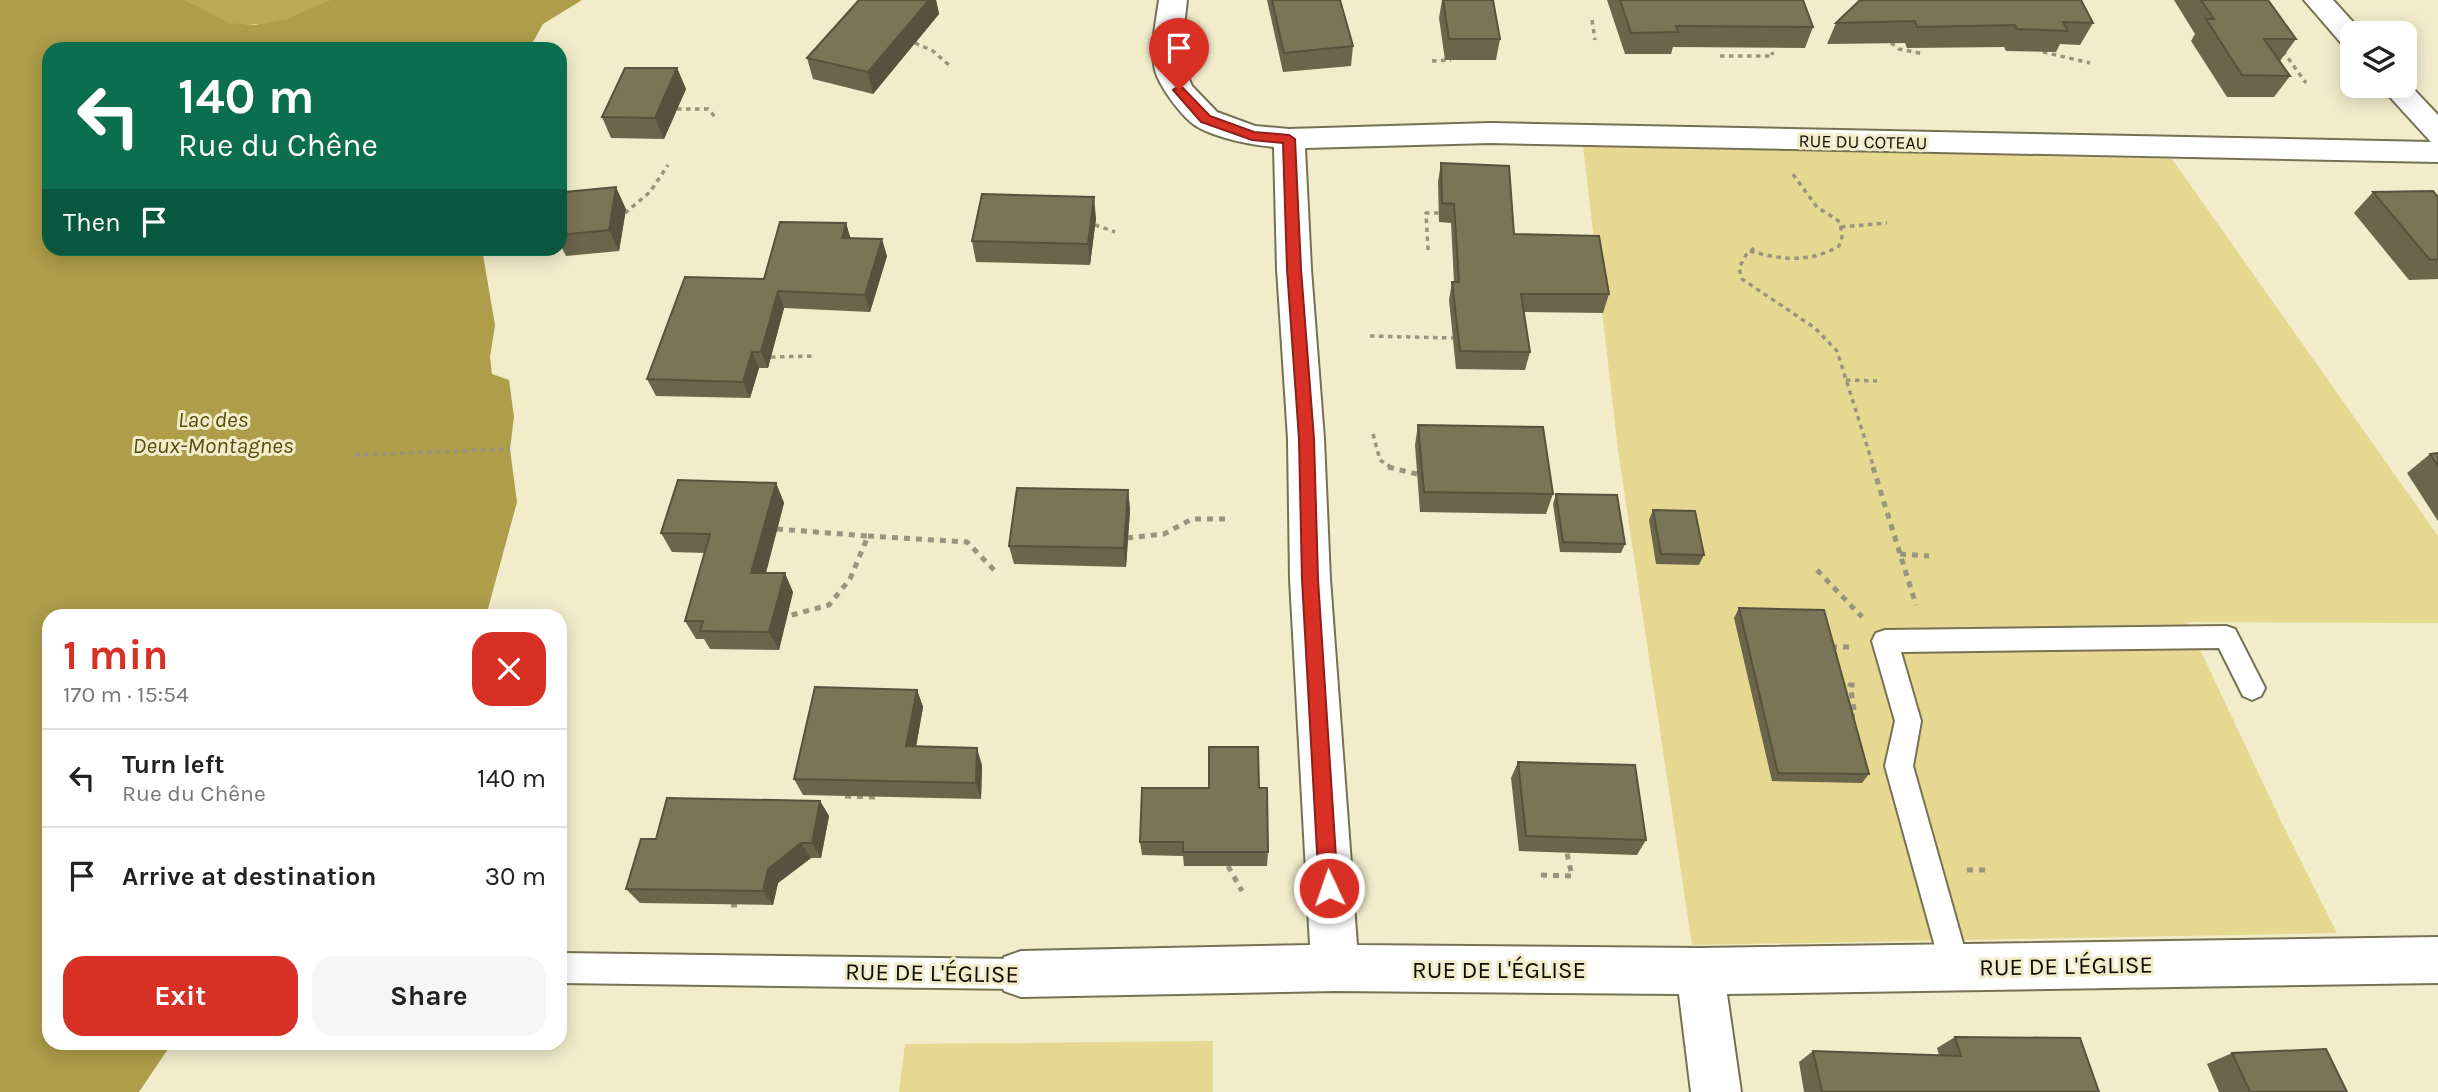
<!DOCTYPE html>
<html lang="en">
<head>
<meta charset="utf-8">
<style>
	:root { --surface:#fff; --page:#f6f6f6; --text:#222; --muted:#767676; --line:#e0e0e0; --accent:#d93025 }
	body { margin:0; font-family:Karla,sans-serif; background:var(--page); color:var(--text); height:100vh; display:flex; flex-direction:column; font-size:26px; white-space:nowrap }
	* { box-sizing:border-box; margin:0 }
	p { font-size:23px; color:var(--muted) }
	.icon { flex:none; width:38px; height:38px; fill:none; stroke:currentColor; stroke-width:2; stroke-linecap:round; stroke-linejoin:round }
	.map { position:relative; flex:1; overflow:hidden }
	.drawer { position:absolute; left:42px; top:609px; width:525px; height:441px; display:flex; flex-direction:column; background:var(--surface); border-radius:21px; box-shadow:0 4px 18px #0003 }
	.drawer>* { flex:none }
	.guide { position:absolute; left:42px; top:42px; width:525px; height:214px; border-radius:21px; box-shadow:0 4px 18px #0003; background:#0b6e4f; color:#fff; overflow:hidden }
	.buttons { position:absolute; left:2340px; top:21px; display:grid; gap:14px }
	.buttons a { display:grid; place-items:center; width:77px; height:77px; border-radius:14px; background:var(--surface); box-shadow:0 4px 18px #0003; font-size:35px }
	.pin { position:absolute; display:grid; place-items:center; width:60px; height:60px; color:#fff; margin:-72px -30px; border-radius:50% 50% 50% 0; rotate:-45deg; box-shadow:0 0 7px #0007 }
	.pin .icon { rotate:45deg }
	.me { position:absolute; width:77px; margin:-38px; rotate:357deg; stroke-linejoin:round; filter:drop-shadow(0 0 5px #0008) }
	.turn { display:flex; align-items:center; gap:24px; height:147px; padding:0 21px; font-size:32px }
	.turn .icon { width:91px; height:91px; stroke-width:2.5 }
	.turn b { display:block; font-size:49px; line-height:60px }
	.then { display:flex; align-items:center; height:66px; padding:0 21px; background:#0003; gap:14px; font-size:26px }
	.round { display:grid; place-items:center; flex:none; width:74px; height:74px; border-radius:21px; background:var(--page) }
	.headline { display:flex; align-items:center; justify-content:space-between; height:119px; padding:0 21px }
	h1 { font-size:42px; font-weight:700; line-height:52px; color:var(--accent) }
	.primary-button { display:flex; gap:14px; margin-top:auto; padding:14px 21px }
	.primary-button a { flex:1; height:80px; border-radius:21px; background:var(--accent); color:#fff; font-size:28px; font-weight:700; line-height:80px; text-align:center }
	.primary-button a+a { background:var(--page); color:var(--text) }
	ul { padding:0; list-style:none }
	li { display:flex; align-items:center; gap:21px; height:98px; padding:0 21px; border-top:2px solid var(--line) }
	li div { flex:1 }
	li b { display:block; font-size:26px }
	li em { font-style:normal }
	.map>svg:first-child { display:block }
	.green { fill:#e6d791 }
	.forest { fill:#bba955 }
	.water { fill:#ae9d49 }
	.lines { fill:none; stroke-linecap:round; stroke-linejoin:round }
	.service-casing { stroke:#777154; stroke-width:4 }
	.minor-casing { stroke:#777154; stroke-width:4 }
	.path-far1 { stroke:#99947d; stroke-width:3.5; stroke-dasharray:4.5 4.5; stroke-linecap:butt }
	.path { stroke:#99947d; stroke-width:5; stroke-dasharray:6 6; stroke-linecap:butt }
	.service { fill:#fff; fill-rule:evenodd }
	.minor { fill:#fff; fill-rule:evenodd }
	.wall { fill:#6a654b }
	.shaded-wall { fill:#56523d }
	.building { fill:#7b7557; stroke:#56523d; stroke-width:2 }
	.route { fill:#d93025; stroke:#8d1f18; stroke-width:2 }
	.labels { text-anchor:middle; stroke-width:6; stroke-linejoin:round; paint-order:stroke }
	.far-street-label { font-size:18px; fill:#0e0c03; stroke:#f2eccb }
	.water-label { font-size:23px; font-style:italic; fill:#5a4d0a; stroke:#f2eccb }
	.near-street-label { font-size:24px; fill:#0e0c03; stroke:#f2eccb }
</style>
</head>
<body>
<div class="map">
<svg width="2438" height="1092" viewBox="0 0 2438 1092">
	<rect width="100%" height="100%" fill="#f2eccb"/>
	<g class="green">
		<path d="M1583,145L2172,159L2438,536V623L2187,622L2280,819L2337,933L1692,945L1618,450Z"/>
		<path d="M1213,1041V1092H899L905,1044Z"/>
	</g>
	<path class="forest" d="M185,0H330C305,18 260,29 229,23C214,19 199,8 185,0Z"/>
	<path class="water" d="M0,0H185L229,23L255,25L287,19L330,0H582L543,24L529,49H49V248L482,249L495,325L490,357L492,374L509,380L514,417L510,449L517,502L486,616H49V1043H172L139,1092H0Z"/>
	<g class="lines">
		<g class="service-casing">
			<g id="service">
				<path d="M2226,626L2235,629L2261,680L2265,688L2261,696L2252,700L2243,696L2219,648L1901,652L1921,721L1913,766L1970,968L1966,979L1955,983L1944,979L1885,766L1895,721L1872,641L1876,633L1885,630Z"/>
				<path d="M560,953L1021,959L1032,963L1036,974L1032,985L1021,989L560,983Z"/>
			</g>
		</g>
		<g class="minor-casing">
			<g id="minor">
				<path d="M1159,0H1187L1182,44L1185,70L1192,86L1217,112L1255,126L1289,129L1490,123L2431,142L2380,86H2404L2405,80L2438,115V162L1490,143L1305,148L1311,269L1324,439L1330,579L1357,945L1700,948L2438,937V983L1727,994L1741,1092H1691L1679,994L1335,991L1021,997L1004,991L998,974L1004,957L1021,951L1310,945L1290,579L1288,439L1277,269L1274,147C1251,145 1216,138 1196,126C1182,117 1159,86 1155,70C1150,48 1156,22 1159,0Z"/>
				<path d="M2304,0H2333L2363,33H2352V47L2342,44Z"/>
			</g>
		</g>
		<g class="path-far1">
			<path d="M1592,20L1595,40"/>
			<path d="M915,43L933,51L950,66"/>
			<path d="M1891,43L1899,49L1924,54"/>
			<path d="M2283,51L2306,83"/>
			<path d="M2043,52L2090,63"/>
			<path d="M1720,56H1773L1772,52"/>
			<path d="M1432,61L1451,60"/>
			<path d="M677,109H708L717,119"/>
			<path d="M625,213L650,192L668,165"/>
			<path d="M1095,225L1115,232"/>
			<path d="M1841,227L1887,223"/>
			<path d="M1754,248L1746,255L1739,268L1742,279L1815,328L1837,351L1874,468"/>
			<path d="M1428,250L1426,213H1439"/>
			<path d="M1750,251C1782,260 1810,263 1839,246L1842,237L1840,222L1817,207L1792,173"/>
			<path d="M1370,336L1453,338"/>
			<path d="M771,357L816,356"/>
			<path d="M1846,380L1877,381"/>
			<path d="M1373,434L1380,460L1392,468"/>
			<path d="M355,455L510,449"/>
		</g>
		<g class="path">
			<path d="M1388,467L1417,474"/>
			<path d="M1873,467L1916,605"/>
			<path d="M777,529L868,536L850,579L829,605L788,616"/>
			<path d="M868,536L967,542L995,571"/>
			<path d="M1127,538L1164,534L1192,519H1225"/>
			<path d="M1900,554L1929,556"/>
			<path d="M1817,570L1862,617"/>
			<path d="M1831,647H1850"/>
			<path d="M1849,716H1855L1850,685H1859"/>
			<path d="M845,796L875,797"/>
			<path d="M1228,866L1242,891"/>
			<path d="M1967,870H1987"/>
			<path d="M1541,875L1572,876L1567,853"/>
			<path d="M731,905H742"/>
		</g>
		<use href="#service" class="service"/>
		<use href="#minor" class="minor"/>
	</g>
	<g class="wall">
		<path d="M859,0H936L939,14L873,94L813,79L807,58Z"/>
		<path d="M1267,0H1340L1353,46L1351,66L1283,72Z"/>
		<path d="M1442,0H1493L1500,39L1496,60H1445L1439,18Z"/>
		<path d="M1607,0H1803L1813,27L1805,48L1673,47L1671,54H1625Z"/>
		<path d="M1860,0L2093,23L2080,45L2060,44L2056,52L2006,51L2004,47L1907,48L1905,43L1827,44L1836,23Z"/>
		<path d="M2174,0H2268L2296,39L2280,61L2290,76L2274,97H2227L2191,41L2195,34Z"/>
		<path d="M677,68L686,89L664,139L611,138L602,117Z"/>
		<path d="M1441,163L1514,234L1609,294L1603,313L1524,312L1530,352L1525,370L1456,369L1449,300L1452,282H1454L1451,223L1439,222L1438,182Z"/>
		<path d="M2373,192L2438,197V279L2409,280L2354,213Z"/>
		<path d="M626,209L619,251L566,256L560,244V214Z"/>
		<path d="M1096,218L1090,265L976,262L972,241Z"/>
		<path d="M846,223L850,238L887,256L870,312L784,308L768,368H759L750,398L656,396L647,379L764,279Z"/>
		<path d="M1418,425L1553,494L1546,514L1420,512L1415,445Z"/>
		<path d="M2438,453V521L2407,473L2430,454Z"/>
		<path d="M776,483L784,503L766,573L793,592L779,650L710,649L704,639H696L685,621L705,553L672,552L661,533Z"/>
		<path d="M1128,490L1130,510L1126,567L1014,564L1009,546Z"/>
		<path d="M1556,494L1625,544L1621,553L1560,552L1553,504Z"/>
		<path d="M1653,510L1704,555L1699,565L1656,564L1649,520Z"/>
		<path d="M1739,608L1869,774L1862,783L1772,781L1734,618Z"/>
		<path d="M917,690L923,707L916,747L982,765L981,799L803,795L794,779Z"/>
		<path d="M1518,762L1646,840L1637,855L1519,851L1511,778Z"/>
		<path d="M1259,788L1268,852L1267,866H1184L1183,856L1142,855L1140,842Z"/>
		<path d="M820,801L829,816L821,858H811L778,883L773,905L640,903L626,889L656,839Z"/>
		<path d="M1955,1037L2099,1092H1804L1799,1062L1813,1051L1939,1055L1937,1048Z"/>
		<path d="M2232,1053L2347,1092H2219L2207,1064Z"/>
	</g>
	<g class="shaded-wall">
		<path d="M929,0H936L939,14L873,94L868,72Z"/>
		<path d="M677,68L686,89L664,139L655,118Z"/>
		<path d="M616,187L626,209L619,251L609,230Z"/>
		<path d="M1094,197L1096,218L1090,265L1088,244Z"/>
		<path d="M846,223L851,240L842,238Z"/>
		<path d="M882,239L887,256L870,312L865,295Z"/>
		<path d="M778,291L784,308L768,368L761,352Z"/>
		<path d="M752,352L759,368L750,398L743,382Z"/>
		<path d="M776,483L784,503L761,591L751,573Z"/>
		<path d="M1128,490L1130,510L1126,567L1124,548Z"/>
		<path d="M785,573L793,592L779,650L769,632Z"/>
		<path d="M917,690L923,707L913,763L906,746Z"/>
		<path d="M977,748L982,765L981,799L976,783Z"/>
		<path d="M820,801L829,816L821,858L812,843Z"/>
		<path d="M801,843L811,858L778,883L773,905L763,891L768,869Z"/>
	</g>
	<g class="building">
		<path d="M859,0H929L868,72L807,58Z"/>
		<path d="M1272,0H1340L1353,46L1284,53Z"/>
		<path d="M1443,0H1493L1500,39H1449Z"/>
		<path d="M1620,0H1803L1813,27L1676,26L1678,32L1631,33Z"/>
		<path d="M1860,0H2081L2093,23L2063,22L2068,31L2017,29L2015,25L1917,27L1915,21L1836,23Z"/>
		<path d="M2201,0H2268L2296,39H2264L2290,76L2242,75L2206,19H2214Z"/>
		<path d="M625,68H677L655,118L602,117Z"/>
		<path d="M1441,163L1509,166L1514,234L1599,236L1609,294H1521L1530,352L1460,351L1452,282H1459L1454,204L1442,203Z"/>
		<path d="M616,187L609,230L560,235V214L565,192Z"/>
		<path d="M2433,191L2438,197V259L2430,260L2373,192Z"/>
		<path d="M982,194L1094,197L1088,244L972,241Z"/>
		<path d="M780,222L846,223L842,238L882,239L865,295L778,291L761,352H752L743,382L647,379L685,277L764,279Z"/>
		<path d="M1418,425L1543,427L1553,494L1424,492Z"/>
		<path d="M2438,453V466L2430,454Z"/>
		<path d="M678,480L776,483L751,573H785L769,632L700,631L703,621H685L710,534L661,533Z"/>
		<path d="M1017,488L1128,490L1124,548L1009,546Z"/>
		<path d="M1556,494L1617,495L1625,544L1563,542Z"/>
		<path d="M1653,510L1695,511L1704,555L1661,554Z"/>
		<path d="M1739,608L1824,610L1869,774L1778,773Z"/>
		<path d="M815,687L917,690L906,746L977,748L976,783L794,779Z"/>
		<path d="M1209,747H1258L1259,788H1267L1268,852H1183V842H1140L1142,788H1209Z"/>
		<path d="M1518,762L1635,765L1646,840L1526,836Z"/>
		<path d="M667,798L820,801L812,843H801L768,869L763,891L626,889L641,839H656Z"/>
		<path d="M1955,1037L2080,1038L2099,1092H1822L1813,1051L1961,1056Z"/>
		<path d="M2326,1049L2347,1092H2250L2232,1053Z"/>
	</g>
	<path class="route" d="M1179,86L1183,88L1210,116L1254,132L1289,135L1295,139L1301,269L1314,439L1318,579L1338,888L1335,895L1329,898L1322,895L1319,888L1302,579L1299,439L1287,269L1283,143L1252,140L1201,122L1173,90Z"/>
	<g class="labels">
		<g class="far-street-label">
			<text transform="translate(1863 142) rotate(1)" y="6">RUE DU COTEAU</text>
		</g>
		<g class="water-label">
			<text x="213" y="427">Lac des<tspan x="213" dy="26">Deux-Montagnes</tspan></text>
		</g>
		<g class="near-street-label">
			<text transform="translate(2066 966) rotate(-1)" y="8">RUE DE L'ÉGLISE</text>
			<text x="1499" y="978">RUE DE L'ÉGLISE</text>
			<text transform="translate(932 973) rotate(1)" y="8">RUE DE L'ÉGLISE</text>
		</g>
	</g>
</svg>
<div class="buttons">
<a><svg class="icon" aria-label="layers" viewBox="0 0 24 24"><path d="M12 4l9 5-9 5-9-5zM3 14l9 5 9-5"/></svg></a>
</div>
<div class="pin" style="left:1179px;top:90px;background:#d93025"><svg class="icon" aria-label="arrive" viewBox="0 0 24 24"><path d="M6 21V4h12l-3 4 3 4H6"/></svg></div>
<svg class="me" style="left:1329px;top:888px" viewBox="-20 -20 40 40"><circle r="17" fill="#d93025" stroke="#fff" stroke-width="3"/><path d="M0-11L8 9 0 5-8 9z" fill="#fff"/></svg>
<div class="guide">
<div class="turn"><svg class="icon" aria-label="left" viewBox="0 0 24 24"><path d="M17 20v-9H6M10 6l-5 5 5 5"/></svg><div><b>140 m</b>Rue du Chêne</div></div>
<div class="then">Then<svg class="icon" aria-label="arrive" viewBox="0 0 24 24"><path d="M6 21V4h12l-3 4 3 4H6"/></svg></div>
</div>
<section class="drawer">
<div class="headline"><div><h1>1 min</h1><p>170 m · 15:54</p></div><a class="round" style="background:#d93025;color:#fff"><svg class="icon" aria-label="close" viewBox="0 0 24 24"><path d="M6 6l12 12M18 6L6 18"/></svg></a></div>
<ul>
<li><svg class="icon" aria-label="left" viewBox="0 0 24 24"><path d="M17 20v-9H6M10 6l-5 5 5 5"/></svg><div><b>Turn left</b><p>Rue du Chêne</p></div><em>140 m</em></li>
<li><svg class="icon" aria-label="arrive" viewBox="0 0 24 24"><path d="M6 21V4h12l-3 4 3 4H6"/></svg><div><b>Arrive at destination</b></div><em>30 m</em></li>
</ul>
<div class="primary-button"><a>Exit</a><a>Share</a></div>
</section>
</div>
</body>
</html>
